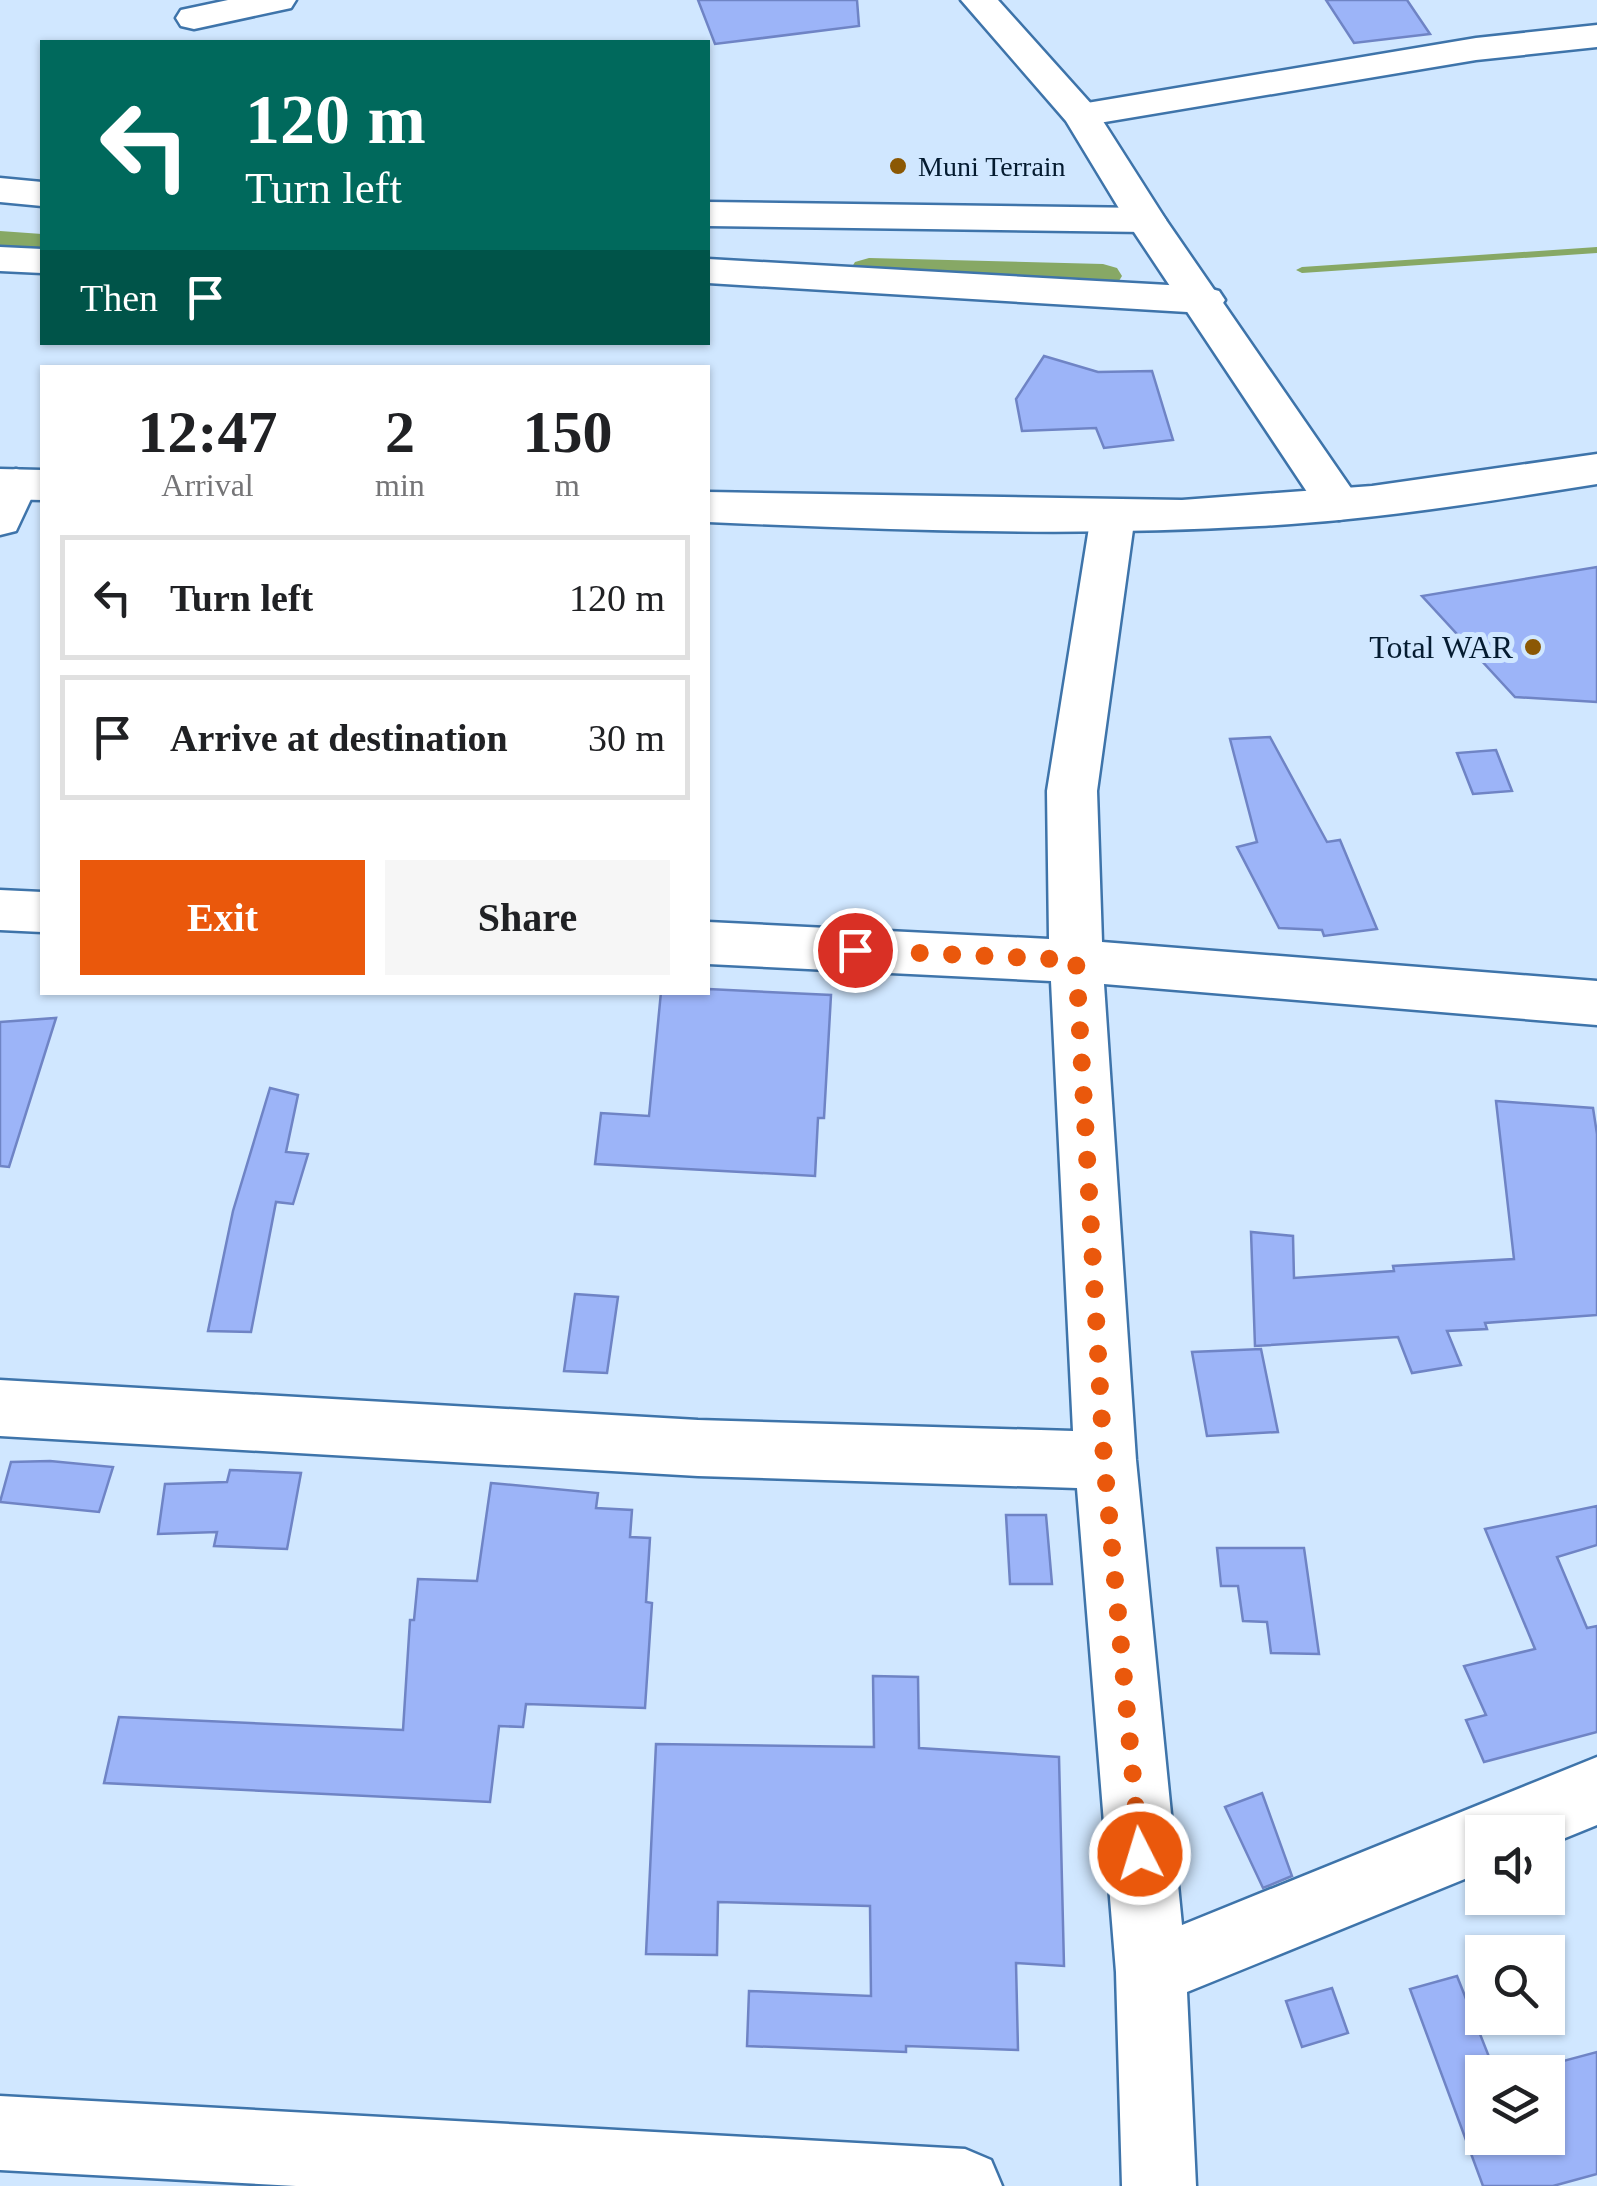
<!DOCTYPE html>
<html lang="en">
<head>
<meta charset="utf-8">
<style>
	:root { --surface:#fff; --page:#f6f6f6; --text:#202124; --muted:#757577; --line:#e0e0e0; --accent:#ea580c }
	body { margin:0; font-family:Georgia,serif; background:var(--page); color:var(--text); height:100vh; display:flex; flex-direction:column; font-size:38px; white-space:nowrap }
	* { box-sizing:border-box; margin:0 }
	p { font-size:32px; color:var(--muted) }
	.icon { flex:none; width:55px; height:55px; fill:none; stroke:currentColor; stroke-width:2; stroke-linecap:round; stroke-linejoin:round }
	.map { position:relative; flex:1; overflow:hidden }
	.drawer { position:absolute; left:40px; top:365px; width:670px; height:630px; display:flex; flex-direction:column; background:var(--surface); border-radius:0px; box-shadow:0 2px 8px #0004 }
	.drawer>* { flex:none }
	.banner { position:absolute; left:40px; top:40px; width:670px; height:305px; border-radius:0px; box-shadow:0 2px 8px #0004; background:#00695c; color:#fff; overflow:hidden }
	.tools { position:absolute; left:1465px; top:1815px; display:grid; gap:20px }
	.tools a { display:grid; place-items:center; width:100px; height:100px; border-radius:0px; background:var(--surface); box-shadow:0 2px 8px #0004; font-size:50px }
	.pin { position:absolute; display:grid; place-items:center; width:85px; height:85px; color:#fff; margin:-42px; border:5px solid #fff; border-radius:50%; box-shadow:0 2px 10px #0007 }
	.me { position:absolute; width:110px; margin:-55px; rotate:355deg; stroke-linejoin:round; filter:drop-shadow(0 0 8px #0008) }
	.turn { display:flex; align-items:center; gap:35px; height:210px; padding:0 40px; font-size:45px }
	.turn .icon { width:130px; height:130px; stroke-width:2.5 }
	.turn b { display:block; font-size:70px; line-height:85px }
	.then { display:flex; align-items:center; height:95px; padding:0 40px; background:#0003; gap:20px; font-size:38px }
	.eta { display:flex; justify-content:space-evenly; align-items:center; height:170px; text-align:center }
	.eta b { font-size:60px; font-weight:700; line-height:70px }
	.cta { display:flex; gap:20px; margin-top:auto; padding:20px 40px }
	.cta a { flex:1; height:115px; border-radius:0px; background:var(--accent); color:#fff; font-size:40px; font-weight:700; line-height:115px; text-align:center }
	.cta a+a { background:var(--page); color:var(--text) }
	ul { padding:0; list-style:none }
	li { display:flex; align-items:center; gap:30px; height:125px; margin:0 20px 15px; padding:0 20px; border:5px solid var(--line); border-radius:0px }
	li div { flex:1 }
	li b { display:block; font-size:38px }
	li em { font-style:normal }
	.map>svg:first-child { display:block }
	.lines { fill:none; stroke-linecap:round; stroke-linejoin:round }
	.stream { fill:#87a865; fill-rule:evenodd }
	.canal { fill:#87a865; fill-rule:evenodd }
	.building { fill:#9cb4f8; stroke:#6f84c5; stroke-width:2.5 }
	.street-casing { stroke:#3e74aa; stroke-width:5 }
	.secondary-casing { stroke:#3e74aa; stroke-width:5 }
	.highway-casing { stroke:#3e74aa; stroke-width:5 }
	.street { fill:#fff; fill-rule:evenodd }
	.secondary { fill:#fff; fill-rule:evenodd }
	.highway { fill:#fff; fill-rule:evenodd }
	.route { stroke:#ea580c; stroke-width:18; stroke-dasharray:0 32.4 }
	.poi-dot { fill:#8b5804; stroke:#d0e7ff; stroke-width:4 }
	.labels { text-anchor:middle; stroke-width:10; stroke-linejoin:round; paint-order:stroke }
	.far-poi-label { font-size:28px; fill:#041b30; stroke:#d0e7ff; text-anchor:start }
	.poi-label { font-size:32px; fill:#041b30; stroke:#d0e7ff; text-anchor:end }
</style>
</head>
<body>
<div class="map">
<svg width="1597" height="2186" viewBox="0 0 1597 2186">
	<rect width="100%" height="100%" fill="#d0e7ff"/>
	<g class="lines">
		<path class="stream" d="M1597,247V253L1302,273L1296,270L1302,267Z"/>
		<g class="canal">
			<path d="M0,231L42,234V256L0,255Z"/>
			<path d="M869,258L1103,264L1117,268L1122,276L1117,284L1103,288L855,278L850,270L855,262Z"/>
		</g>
	</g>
	<g class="building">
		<path d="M698,0H857L859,26L715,44Z"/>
		<path d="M1326,0H1407L1430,34L1354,43Z"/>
		<path d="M1044,356L1098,372L1152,371L1173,440L1104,448L1096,428L1022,431L1016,399Z"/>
		<path d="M1597,567V702L1515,697L1422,596Z"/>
		<path d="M1270,737L1327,842L1340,840L1377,929L1324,936L1322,930L1279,928L1237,847L1257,842L1230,739Z"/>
		<path d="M1496,750L1512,791L1473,794L1457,753Z"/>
		<path d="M708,989L831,995L824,1118H818L815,1176L595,1164L601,1113L649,1116L661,992Z"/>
		<path d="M56,1018L9,1167L0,1166V1022Z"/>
		<path d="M270,1088L298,1095L286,1152L308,1154L293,1204L276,1202L251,1332L208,1331L233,1211Z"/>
		<path d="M1496,1101L1593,1108L1597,1134V1315L1485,1323L1487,1329L1447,1331L1461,1365L1412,1373L1398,1337L1255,1346L1251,1232L1293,1236L1294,1278L1394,1271L1393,1266L1514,1259Z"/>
		<path d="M575,1294L618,1297L607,1373L564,1371Z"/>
		<path d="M1261,1349L1278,1432L1207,1436L1192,1352Z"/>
		<path d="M50,1461L113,1467L99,1512L0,1502L11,1462Z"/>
		<path d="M230,1470L301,1473L287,1549L214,1546L217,1532L158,1534L165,1484L227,1482Z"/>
		<path d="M491,1483L598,1493L596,1508L632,1510L630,1537L650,1538L646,1602L652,1603L645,1708L526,1704L523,1727L499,1726L490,1802L104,1783L119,1717L403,1730L410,1620H414L418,1579L477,1581Z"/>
		<path d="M1597,1506V1545L1557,1557L1587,1628L1597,1626V1732L1484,1762L1466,1720L1486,1715L1464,1666L1535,1649L1485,1529Z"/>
		<path d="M1006,1515H1046L1052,1584H1010Z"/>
		<path d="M1217,1548H1304L1319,1654L1271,1653L1267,1622L1243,1621L1238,1586H1221Z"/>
		<path d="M873,1676L918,1677L919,1748L1059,1757L1064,1966L1016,1963L1018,2050L906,2046V2052L747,2046L749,1991L871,1996L870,1906L718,1902L717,1955L646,1954L656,1744L874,1747Z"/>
		<path d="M1262,1793L1292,1876L1263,1888L1225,1807Z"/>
		<path d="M1457,1976L1495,2072H1482V2138H1548V2072H1522L1597,2052V2174L1553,2186H1483L1410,1989Z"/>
		<path d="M1332,1988L1348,2033L1302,2047L1286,2001Z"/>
	</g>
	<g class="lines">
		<g class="street-casing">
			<g id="street">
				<path d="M228,0H296L291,8L194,29L181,26L176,18L181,10Z"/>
				<path d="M1597,25V47L1476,60L1081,126L1068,123L1062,115L1068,107L1081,104L1476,38Z"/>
				<path d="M0,178L42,182V206L0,202Z"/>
				<path d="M708,202L1146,208L1160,212L1166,220L1160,228L1146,232L708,226Z"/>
				<path d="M0,247L42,249V273L0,271Z"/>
				<path d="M708,259L1204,287L1219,291L1225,300L1219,309L1204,313L708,283Z"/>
				<path d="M16,469L32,474L38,484L16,531L0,535V474Z"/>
				<path d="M1113,500L1129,504L1135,515L1097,791L1102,942L1597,981V1025L1104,984L1136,1460L1182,1925L1597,1757V1825L1548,1845V1832H1482V1872L1187,1992L1196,2186H1122L1116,1972L1077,1488L698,1476L0,1436V1380L698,1420L1073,1431L1051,981L708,964V922L1049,939L1047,791L1091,515L1097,504Z"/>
				<path d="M0,890L42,892V932L0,930Z"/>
				<path d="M0,2096L965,2149L991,2160L1002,2186H296L0,2170Z"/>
			</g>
		</g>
		<g class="secondary-casing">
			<path id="secondary" d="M961,0H998L1094,107L1166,220L1355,494L1361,505L1355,516L1339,520L1323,516L1126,220L1066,121Z"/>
		</g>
		<g class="highway-casing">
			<g id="highway">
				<path d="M1597,454V484C1485,502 1373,520 1259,526C1076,537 891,530 708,522V492L1182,500L1372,486Z"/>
				<path d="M0,469L42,470V500L0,499Z"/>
			</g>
		</g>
		<use href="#street" class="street"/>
		<use href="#secondary" class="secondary"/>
		<use href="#highway" class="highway"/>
	</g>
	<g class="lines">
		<path class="route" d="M855,950L1076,960L1104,1460L1140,1854"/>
	</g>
	<g class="poi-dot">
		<circle cx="898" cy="166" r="10"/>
		<circle cx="1533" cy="647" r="10"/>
	</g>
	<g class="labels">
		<g class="far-poi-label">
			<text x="918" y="176">Muni Terrain</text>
		</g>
		<g class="poi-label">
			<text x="1513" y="658">Total WAR</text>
		</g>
	</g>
</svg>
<div class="tools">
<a><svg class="icon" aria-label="sound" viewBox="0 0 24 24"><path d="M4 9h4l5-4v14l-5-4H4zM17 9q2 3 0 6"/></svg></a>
<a><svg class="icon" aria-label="search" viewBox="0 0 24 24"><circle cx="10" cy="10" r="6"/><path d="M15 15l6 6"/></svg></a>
<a><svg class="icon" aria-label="layers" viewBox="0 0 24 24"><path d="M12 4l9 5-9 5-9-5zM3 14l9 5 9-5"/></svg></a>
</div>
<div class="pin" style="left:855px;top:950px;background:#d93025"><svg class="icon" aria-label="arrive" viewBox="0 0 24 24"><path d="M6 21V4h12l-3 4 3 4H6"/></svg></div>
<svg class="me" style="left:1140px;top:1854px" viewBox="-20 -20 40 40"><circle r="17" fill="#ea580c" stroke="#fff" stroke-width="3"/><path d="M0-11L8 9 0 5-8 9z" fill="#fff"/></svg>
<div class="banner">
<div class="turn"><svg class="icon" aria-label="left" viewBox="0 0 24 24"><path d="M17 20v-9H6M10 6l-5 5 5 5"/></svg><div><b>120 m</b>Turn left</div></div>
<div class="then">Then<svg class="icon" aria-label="arrive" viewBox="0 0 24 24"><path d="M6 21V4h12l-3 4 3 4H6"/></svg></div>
</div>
<section class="drawer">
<div class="eta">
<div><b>12:47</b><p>Arrival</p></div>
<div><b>2</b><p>min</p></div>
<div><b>150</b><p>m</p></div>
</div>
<ul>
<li><svg class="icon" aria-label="left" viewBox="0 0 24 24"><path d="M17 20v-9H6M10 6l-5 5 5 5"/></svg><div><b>Turn left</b></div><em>120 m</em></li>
<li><svg class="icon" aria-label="arrive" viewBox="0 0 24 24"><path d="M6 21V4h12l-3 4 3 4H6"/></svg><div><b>Arrive at destination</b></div><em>30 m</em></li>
</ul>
<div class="cta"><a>Exit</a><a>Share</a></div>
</section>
</div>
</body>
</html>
